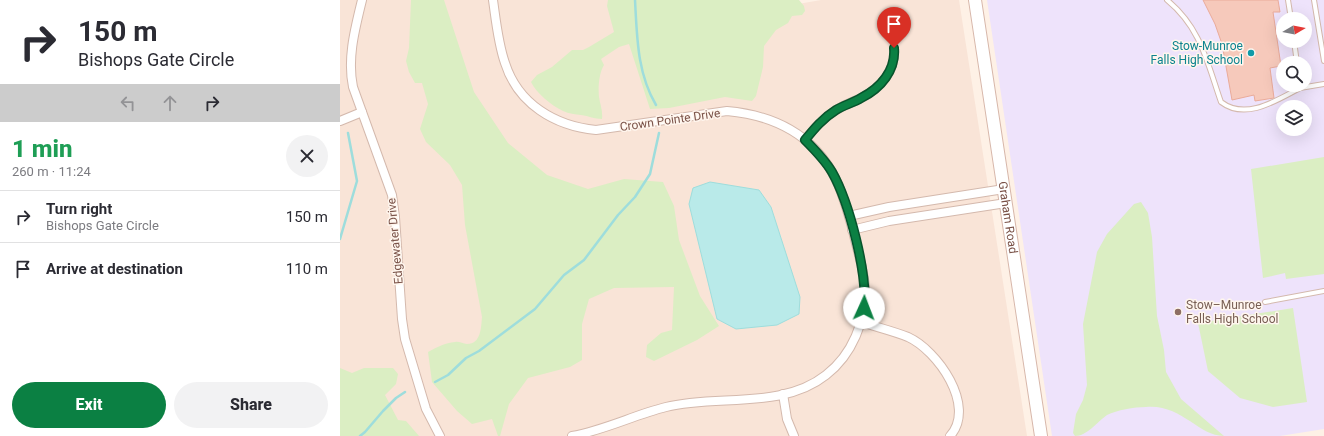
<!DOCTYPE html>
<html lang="en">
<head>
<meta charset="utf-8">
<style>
	:root { --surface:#fff; --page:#f2f2f3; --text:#2b2b33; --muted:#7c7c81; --line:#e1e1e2; --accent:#0b8043 }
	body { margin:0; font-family:Roboto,sans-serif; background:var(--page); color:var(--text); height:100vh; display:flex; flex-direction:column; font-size:15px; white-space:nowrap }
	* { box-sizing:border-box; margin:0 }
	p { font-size:13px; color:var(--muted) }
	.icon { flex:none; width:22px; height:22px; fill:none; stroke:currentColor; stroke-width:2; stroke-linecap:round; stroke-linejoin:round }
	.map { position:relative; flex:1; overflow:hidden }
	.details { display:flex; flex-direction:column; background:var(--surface); width:340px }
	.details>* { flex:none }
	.guide { background:#fff; color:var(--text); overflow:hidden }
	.needle { width:26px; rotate:80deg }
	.buttons { position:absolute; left:936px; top:12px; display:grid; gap:8px }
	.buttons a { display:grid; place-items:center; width:36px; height:36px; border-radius:50%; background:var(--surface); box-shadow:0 4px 16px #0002; font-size:20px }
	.pin { position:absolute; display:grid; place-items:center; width:34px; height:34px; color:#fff; margin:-41px -17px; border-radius:50% 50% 50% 0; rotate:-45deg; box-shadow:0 0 4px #0007 }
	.pin .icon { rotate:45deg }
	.me { position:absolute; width:44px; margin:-22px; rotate:2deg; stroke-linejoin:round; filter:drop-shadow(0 0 3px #0008) }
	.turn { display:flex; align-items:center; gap:14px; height:84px; padding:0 12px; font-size:18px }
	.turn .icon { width:52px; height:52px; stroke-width:2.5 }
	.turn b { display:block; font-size:28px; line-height:34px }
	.lanes { display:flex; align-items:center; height:38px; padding:0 12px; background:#0003; justify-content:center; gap:20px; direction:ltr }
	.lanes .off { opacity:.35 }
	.round { display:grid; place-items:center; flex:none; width:42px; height:42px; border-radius:21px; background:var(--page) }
	.head { display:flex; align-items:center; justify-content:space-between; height:68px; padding:0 12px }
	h1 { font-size:24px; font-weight:800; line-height:30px; color:#1e9e55 }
	.button { display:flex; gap:8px; margin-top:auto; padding:8px 12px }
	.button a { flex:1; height:46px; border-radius:24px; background:var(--accent); color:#fff; font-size:16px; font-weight:800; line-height:46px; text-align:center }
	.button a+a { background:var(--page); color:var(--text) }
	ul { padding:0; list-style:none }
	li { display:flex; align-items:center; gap:12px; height:52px; padding:0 12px; border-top:1px solid var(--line) }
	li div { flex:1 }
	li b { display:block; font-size:15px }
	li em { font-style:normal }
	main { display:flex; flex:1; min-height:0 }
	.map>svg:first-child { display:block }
	.residential { fill:#f9e4d7 }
	.education { fill:#eee3fb; fill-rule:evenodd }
	.green { fill:#dbeec3 }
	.water { fill:#b9eae9; stroke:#9edddc }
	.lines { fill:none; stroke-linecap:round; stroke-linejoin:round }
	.stream { stroke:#9edddc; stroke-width:2.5 }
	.building { fill:#f6c9bb; stroke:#eaab9a }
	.lane-casing { stroke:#d4b9ad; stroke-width:6 }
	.street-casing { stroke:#d4b9ad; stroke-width:10 }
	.secondary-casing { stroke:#d7b7aa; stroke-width:14 }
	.lane { stroke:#fff; stroke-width:4 }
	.street { stroke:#fff; stroke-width:8 }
	.secondary { stroke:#fff; stroke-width:12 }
	.route-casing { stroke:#07532c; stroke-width:10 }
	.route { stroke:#0b8043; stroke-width:7 }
	.culture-dot { fill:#0f9aa8; stroke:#fff6ee; stroke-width:1.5 }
	.education-dot { fill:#8d6e63; stroke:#fff6ee; stroke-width:1.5 }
	.labels { text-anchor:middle; stroke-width:3; stroke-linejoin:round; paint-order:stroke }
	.culture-label { font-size:12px; fill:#0d838f; stroke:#fff6ee; text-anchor:end }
	.street-label { font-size:12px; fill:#7a5248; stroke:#fff6ee }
	.education-label { font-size:12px; fill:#785e54; stroke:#fff6ee; text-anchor:start }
</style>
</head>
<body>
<main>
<section class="details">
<div class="guide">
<div class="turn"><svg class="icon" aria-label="right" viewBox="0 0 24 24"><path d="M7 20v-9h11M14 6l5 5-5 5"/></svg><div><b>150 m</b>Bishops Gate Circle</div></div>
<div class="lanes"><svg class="icon off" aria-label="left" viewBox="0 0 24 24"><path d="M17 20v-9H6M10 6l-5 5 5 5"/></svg><svg class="icon off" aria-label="ahead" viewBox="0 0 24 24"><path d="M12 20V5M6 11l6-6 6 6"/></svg><svg class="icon" aria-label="right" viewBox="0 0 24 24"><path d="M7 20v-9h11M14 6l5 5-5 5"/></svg></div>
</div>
<div class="head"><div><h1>1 min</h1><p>260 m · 11:24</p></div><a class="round"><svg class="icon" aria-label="close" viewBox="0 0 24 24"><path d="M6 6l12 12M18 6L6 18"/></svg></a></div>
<ul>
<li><svg class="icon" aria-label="right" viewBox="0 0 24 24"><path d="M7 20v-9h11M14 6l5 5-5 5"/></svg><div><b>Turn right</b><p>Bishops Gate Circle</p></div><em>150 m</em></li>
<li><svg class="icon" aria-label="arrive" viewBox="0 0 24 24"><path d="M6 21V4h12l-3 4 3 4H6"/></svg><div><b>Arrive at destination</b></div><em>110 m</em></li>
</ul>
<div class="button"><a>Exit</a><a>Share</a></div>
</section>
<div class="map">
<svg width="984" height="436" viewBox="0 0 984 436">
	<rect width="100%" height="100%" fill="#fef1e6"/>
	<path class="residential" d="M0,0H284L290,33L481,0H619L687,436H0Z"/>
	<path class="education" d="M647,0H984V429L940,436H712ZM943,19H965V41H943ZM943,63H965V85H943ZM943,107H965V129H943Z"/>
	<g class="green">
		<path d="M71,0H104L134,92L168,143L207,175L248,189L284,179L323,182L334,206L339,240L360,296L379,326L357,340L314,361L306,357L307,345L321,333L332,330L334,287L274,288L249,299L242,324V360L230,367L188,378L169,404L160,436H158L152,419L132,424L117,411L92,382L88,352C97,347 105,343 115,342C119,341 123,344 127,344C141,344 141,328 142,317L125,225L122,185L110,165L86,142L80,129L88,104L82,83H75L69,72L66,61L69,48Z"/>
		<path d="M268,0H459L464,6L465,11L462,15L452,16L448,23L436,30L424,46L423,67L416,96L412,101L385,97L329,108L310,109L289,44L279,47L261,59L264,65C259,73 258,87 259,97C260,104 263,111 262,119C254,119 249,116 241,115C235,114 229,114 223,111C211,105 197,94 191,82L197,75L212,67L232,50H243L249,47L274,32L267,6Z"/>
		<path d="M984,157V274L946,279L945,273L923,278L911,169Z"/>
		<path d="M801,202L808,213L812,237L817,316L824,350L826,372L841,399L884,436C858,436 842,404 806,407C794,407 777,410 767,415C757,422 747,436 735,436L733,433L736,414L743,400L747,385L743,324L757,252L767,234L794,204Z"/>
		<path d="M953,308L967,402L933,407L900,398L868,371L858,323Z"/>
		<path d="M0,368L12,373L24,368H53L58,374L56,384L45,395L58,420L66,421L79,436H0Z"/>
	</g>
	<path class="water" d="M370,182L419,190L431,207L460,297L459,314L437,325L396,329L377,319L349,204L353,188Z"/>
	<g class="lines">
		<g class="stream">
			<path d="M295,0C297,36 297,73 316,105"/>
			<path d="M0,239L17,181L8,133"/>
			<path d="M95,382L108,375L126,358L139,351L195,309L224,275L244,260L278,215L295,197L310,174L319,133"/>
			<path d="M20,436L25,432L43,411L56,398L65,392"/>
		</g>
	</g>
	<path class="building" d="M863,0H938L940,12H933L941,66L930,68L934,98L915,101L914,95L892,100L882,44L875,24Z"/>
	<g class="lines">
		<g class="lane-casing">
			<g id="lane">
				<path d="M827,0C861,28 867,62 881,102C906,121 937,100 960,88"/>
				<path d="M948,0L951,19"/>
				<path d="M974,0L984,61"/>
				<path d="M954,41L957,63"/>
				<path d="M960,86V88L984,84"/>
				<path d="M925,302L984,291"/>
			</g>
		</g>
		<g class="street-casing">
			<g id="street">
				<path d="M22,0C15,29 7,58 13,87L52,195L55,217L62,319L65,339L86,409L100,436"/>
				<path d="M153,0C156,21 158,43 165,63C178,104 215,126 256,130L387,111C420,114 451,124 475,149C497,171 505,202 513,231C517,250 524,269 525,288C526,321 512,355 486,375C442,410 377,394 326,407C294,415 265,430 232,436"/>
				<path d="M0,121L22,112"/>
				<path d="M465,140C474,129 483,118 496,110C504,105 513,102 521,98C541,88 556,70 554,48"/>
				<path d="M509,216L549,207L664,189"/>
				<path d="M512,230L549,221L666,203"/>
				<path d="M521,322C536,327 553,331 568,337C597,350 637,406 610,436"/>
				<path d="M443,394L447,419L454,436"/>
			</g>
		</g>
		<g class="secondary-casing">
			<g id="secondary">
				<path id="s1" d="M635,0L701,436"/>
			</g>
		</g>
		<use href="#lane" class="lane"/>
		<use href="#street" class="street"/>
		<use href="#secondary" class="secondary"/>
	</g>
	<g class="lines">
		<g class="route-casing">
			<path id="route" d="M524,308C528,274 509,202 492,172C485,160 475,150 465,140C474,129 483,118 496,110C504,105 513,103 521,98C541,88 556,70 554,48"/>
		</g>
		<use href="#route" class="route"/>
	</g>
	<circle class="culture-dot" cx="911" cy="53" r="4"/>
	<circle class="education-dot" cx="838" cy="312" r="4"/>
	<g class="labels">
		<g class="culture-label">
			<text x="903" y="50">Stow-Munroe<tspan x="903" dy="14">Falls High School</tspan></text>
		</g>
		<g class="street-label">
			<text transform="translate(330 120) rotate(-8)" y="4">Crown Pointe Drive</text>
			<text dy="4" stroke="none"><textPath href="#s1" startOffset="220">Graham Road</textPath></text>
			<text transform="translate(55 241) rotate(-95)" y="4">Edgewater Drive</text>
		</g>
		<g class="education-label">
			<text x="846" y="309">Stow–Munroe<tspan x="846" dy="14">Falls High School</tspan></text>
		</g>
	</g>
</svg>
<div class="buttons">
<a><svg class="needle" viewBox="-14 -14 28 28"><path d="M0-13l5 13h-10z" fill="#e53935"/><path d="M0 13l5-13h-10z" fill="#7c7c81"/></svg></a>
<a><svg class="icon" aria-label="search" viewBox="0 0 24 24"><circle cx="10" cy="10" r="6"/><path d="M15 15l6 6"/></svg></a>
<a><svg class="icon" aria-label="layers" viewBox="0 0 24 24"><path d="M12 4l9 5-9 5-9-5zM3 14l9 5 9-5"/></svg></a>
</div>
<div class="pin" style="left:554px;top:48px;background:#d93025"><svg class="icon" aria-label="arrive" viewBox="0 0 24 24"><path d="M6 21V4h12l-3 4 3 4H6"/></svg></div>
<svg class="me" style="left:524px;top:308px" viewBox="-20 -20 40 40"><circle r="19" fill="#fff"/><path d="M0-13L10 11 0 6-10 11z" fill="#0b8043"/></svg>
</div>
</main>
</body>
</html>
